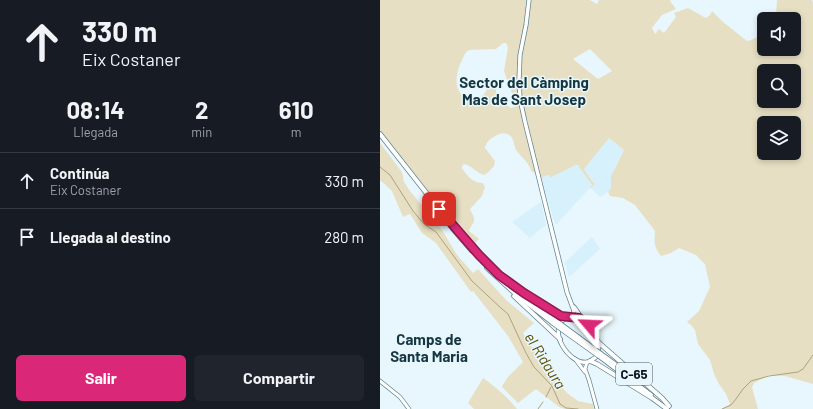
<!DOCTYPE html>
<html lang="es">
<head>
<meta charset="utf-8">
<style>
	:root { --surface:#171b24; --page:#20242c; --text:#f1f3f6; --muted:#9ea1a6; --line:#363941; --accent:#db2777 }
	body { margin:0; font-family:Barlow,sans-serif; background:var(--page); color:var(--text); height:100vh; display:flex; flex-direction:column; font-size:15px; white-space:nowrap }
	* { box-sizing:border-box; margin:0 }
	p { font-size:13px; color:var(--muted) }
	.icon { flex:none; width:22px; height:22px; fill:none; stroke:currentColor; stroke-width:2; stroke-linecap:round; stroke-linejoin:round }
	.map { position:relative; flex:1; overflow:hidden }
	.drawer { display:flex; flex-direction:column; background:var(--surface); width:380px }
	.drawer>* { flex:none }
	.banner { background:#171b24; color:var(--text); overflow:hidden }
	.fabs { position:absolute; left:377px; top:12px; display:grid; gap:8px }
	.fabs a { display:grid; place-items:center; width:44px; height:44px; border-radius:6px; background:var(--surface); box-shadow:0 2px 6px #0003; font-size:20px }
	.pin { position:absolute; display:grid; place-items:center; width:34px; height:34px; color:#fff; margin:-17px; border-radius:8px; box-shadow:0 2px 6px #0006 }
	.me { position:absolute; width:44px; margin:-22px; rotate:296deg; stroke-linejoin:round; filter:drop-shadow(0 0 3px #0008) }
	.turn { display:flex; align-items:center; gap:14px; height:84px; padding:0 16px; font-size:18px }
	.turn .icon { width:52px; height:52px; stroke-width:2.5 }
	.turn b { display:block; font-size:28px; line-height:34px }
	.eta { display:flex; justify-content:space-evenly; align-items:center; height:68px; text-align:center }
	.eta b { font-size:24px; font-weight:700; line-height:28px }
	.primary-button { display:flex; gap:8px; margin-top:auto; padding:8px 16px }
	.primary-button a { flex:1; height:46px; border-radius:6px; background:var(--accent); color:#fff; font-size:16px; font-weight:700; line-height:46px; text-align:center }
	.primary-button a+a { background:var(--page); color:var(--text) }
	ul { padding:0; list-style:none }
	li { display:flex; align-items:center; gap:12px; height:56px; padding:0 16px; border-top:1px solid var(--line) }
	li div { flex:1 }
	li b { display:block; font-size:15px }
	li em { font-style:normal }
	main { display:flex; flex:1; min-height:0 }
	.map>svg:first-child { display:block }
	.built { fill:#d6f1fc }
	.green { fill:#e7dfc3; fill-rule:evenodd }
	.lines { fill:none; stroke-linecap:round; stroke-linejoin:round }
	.stream { stroke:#ada27b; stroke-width:1 }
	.secondary-casing { stroke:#60838f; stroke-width:4.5 }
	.primary-casing { stroke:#60838f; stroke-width:5 }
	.highway-casing { stroke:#60838f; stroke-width:5.5 }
	.secondary { stroke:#fff; stroke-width:3 }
	.primary { stroke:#fff; stroke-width:3.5 }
	.highway { stroke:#fff; stroke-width:4 }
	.highway-bridge-casing { stroke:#60838f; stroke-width:5.5; stroke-linecap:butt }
	.highway-bridge { stroke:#fff; stroke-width:4 }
	.route-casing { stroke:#8e194d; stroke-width:10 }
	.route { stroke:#db2777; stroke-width:7 }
	.labels { text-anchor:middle; stroke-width:3; stroke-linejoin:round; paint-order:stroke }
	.shield { fill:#e8f7fd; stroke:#4b5a5f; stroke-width:1 }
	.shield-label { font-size:13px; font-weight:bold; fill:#08161b }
	.neighbourhood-label { font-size:15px; font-weight:bold; fill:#153742; stroke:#e8f7fd }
	.water-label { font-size:15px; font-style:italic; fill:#5c4c03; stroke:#e8f7fd }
</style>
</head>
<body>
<main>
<section class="drawer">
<div class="banner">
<div class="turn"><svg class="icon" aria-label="ahead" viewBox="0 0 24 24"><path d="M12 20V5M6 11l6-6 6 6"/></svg><div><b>330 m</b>Eix Costaner</div></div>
</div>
<div class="eta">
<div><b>08:14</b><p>Llegada</p></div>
<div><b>2</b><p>min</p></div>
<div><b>610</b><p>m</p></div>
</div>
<ul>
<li><svg class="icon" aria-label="ahead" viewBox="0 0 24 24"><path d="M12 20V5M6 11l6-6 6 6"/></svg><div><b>Continúa</b><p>Eix Costaner</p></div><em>330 m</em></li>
<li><svg class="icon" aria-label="arrive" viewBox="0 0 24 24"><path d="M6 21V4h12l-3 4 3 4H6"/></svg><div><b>Llegada al destino</b></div><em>280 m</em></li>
</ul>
<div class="primary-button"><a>Salir</a><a>Compartir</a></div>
</section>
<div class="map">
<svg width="433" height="409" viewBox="0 0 433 409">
	<rect width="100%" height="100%" fill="#e8f7fd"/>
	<g class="built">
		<path d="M229,138L244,150L235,166L231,183V188L228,192L220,197L211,188L215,184L211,180L204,169Z"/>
		<path d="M196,165L199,166L212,185L177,224H175L161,178Z"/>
		<path d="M161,202L166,225L150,238L132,222Z"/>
		<path d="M212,237L220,249L189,277L185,262Z"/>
	</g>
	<g class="green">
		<path d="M0,0H210L217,4L219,0H291L290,1L296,9L282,15L272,28L275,34L279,29L284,33L296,17L294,13L308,8L326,18L330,15L332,11L343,22L367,41C373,40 380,36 384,30V49H414V19H393L396,16L397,0H432L433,2V384L405,376L389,375L374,383L372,387L378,409H342L350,404L346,394L339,384L334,374L330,360L318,344L315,330L311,325L307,322L319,311L330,287L325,264L316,255L299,248L291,253L281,256C274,247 274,243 275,231L255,205L243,198L230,196L228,192L231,188V176L244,150L229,138L204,169L211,180L215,184L211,188L209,189L212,185L198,165H196L171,177L168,175L161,178L159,173C150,173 152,171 148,164C145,159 139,155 136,150C134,146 134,141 132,138C127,131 120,133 115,136C110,139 106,142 105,148L115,161L114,166C111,169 108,173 104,175C97,173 92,166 84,164L82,166V168C87,176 93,183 103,183L105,187L102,196L90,209C91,212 94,216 94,219C95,223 90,227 89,231L99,239L93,245L78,228L0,130ZM123,43H126L128,47L124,71L134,99V107L131,108L117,99L116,90C106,81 107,94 101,97C95,99 86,96 81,94C71,82 80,63 86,52L89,50L116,49ZM210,49L232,71L218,79L193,59ZM384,71H414V101H384ZM384,123H414V153H384Z"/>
		<path d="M0,143L22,172L24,182L30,191L62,230L77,255L93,273L98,269L126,300L154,323L143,333L163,366L187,393L198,401L213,404L214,409H185L179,407L156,389L138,403L123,388L122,386L128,377L143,362L128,336L93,291L91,292L56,243L42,233L30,214L23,217L12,191L0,180Z"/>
		<path d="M103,378C116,387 127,397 137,409H94L88,403Z"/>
	</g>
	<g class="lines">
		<g class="stream">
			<path d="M0,167L10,175L33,211L44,224L56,232L92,281L122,309L128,314L146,353L154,367L172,386L180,404L186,408L198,409"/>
			<path d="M166,397L171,387"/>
			<path d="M158,409L163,402"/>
			<path d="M342,409L351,405L356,399L363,389L371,381L389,376L418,372L423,369L433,355"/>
		</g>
		<g class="secondary-casing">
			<g id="secondary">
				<path d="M195,359L205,372"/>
				<path d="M207,362L205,369L209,380L217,409"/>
				<path d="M0,381L20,397L29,409"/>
			</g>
		</g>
		<g class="primary-casing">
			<g id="primary">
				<path d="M149,0L146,25L140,55L139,80L140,99L145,122L187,292L194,311L193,314L191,317"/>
				<path d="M194,307C197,311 200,316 203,320C213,330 224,343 216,357C213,359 211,361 208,362C189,366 166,329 186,318C193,315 199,318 204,321"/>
			</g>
		</g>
		<g class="highway-casing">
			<g id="highway">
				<path d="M0,134L59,209L113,270L140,294L175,320"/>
				<path d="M73,229L92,251"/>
				<path d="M107,268L138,296L173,323"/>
				<path d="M138,289L181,316L188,317"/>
				<path d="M134,296L180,339"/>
				<path d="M218,342L282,398L289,406"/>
				<path d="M221,354L260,382"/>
				<path d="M219,356L271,395"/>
				<path d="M210,361L217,364L272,398L287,409"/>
			</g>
		</g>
		<use href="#secondary" class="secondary"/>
		<use href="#primary" class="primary"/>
		<use href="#highway" class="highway"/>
		<g class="highway-bridge-casing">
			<g id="highway-bridge">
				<path d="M175,320L221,354"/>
				<path d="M173,323L219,356"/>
			</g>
		</g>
		<use href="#highway-bridge" class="highway-bridge"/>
	</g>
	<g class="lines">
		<g class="route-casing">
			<path id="route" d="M59,209L99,255L119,275L144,293L181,316L199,318L209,325"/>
		</g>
		<use href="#route" class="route"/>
	</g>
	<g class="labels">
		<rect class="shield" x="236" y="363" width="36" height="22" rx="3"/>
		<g class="shield-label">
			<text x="254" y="379">C-65</text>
		</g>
		<g class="neighbourhood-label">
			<text x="144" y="88">Sector del Càmping<tspan x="144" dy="17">Mas de Sant Josep</tspan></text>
			<text x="49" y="345">Camps de<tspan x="49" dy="17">Santa Maria</tspan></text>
		</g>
		<g class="water-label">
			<text transform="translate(165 361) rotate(58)" y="5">el Ridaura</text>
		</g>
	</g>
</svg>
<div class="fabs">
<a><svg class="icon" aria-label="sound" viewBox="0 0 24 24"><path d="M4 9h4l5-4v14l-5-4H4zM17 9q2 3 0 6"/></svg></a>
<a><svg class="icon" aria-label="search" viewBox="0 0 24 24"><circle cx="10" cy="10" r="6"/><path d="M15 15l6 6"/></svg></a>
<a><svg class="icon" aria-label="layers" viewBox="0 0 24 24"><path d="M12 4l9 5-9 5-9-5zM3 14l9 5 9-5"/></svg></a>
</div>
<div class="pin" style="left:59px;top:209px;background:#d93025"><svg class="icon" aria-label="arrive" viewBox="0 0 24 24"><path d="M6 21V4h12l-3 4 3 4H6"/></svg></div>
<svg class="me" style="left:209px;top:325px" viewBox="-20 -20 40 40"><path d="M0-17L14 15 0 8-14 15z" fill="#db2777" stroke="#fff" stroke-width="4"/></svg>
</div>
</main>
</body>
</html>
